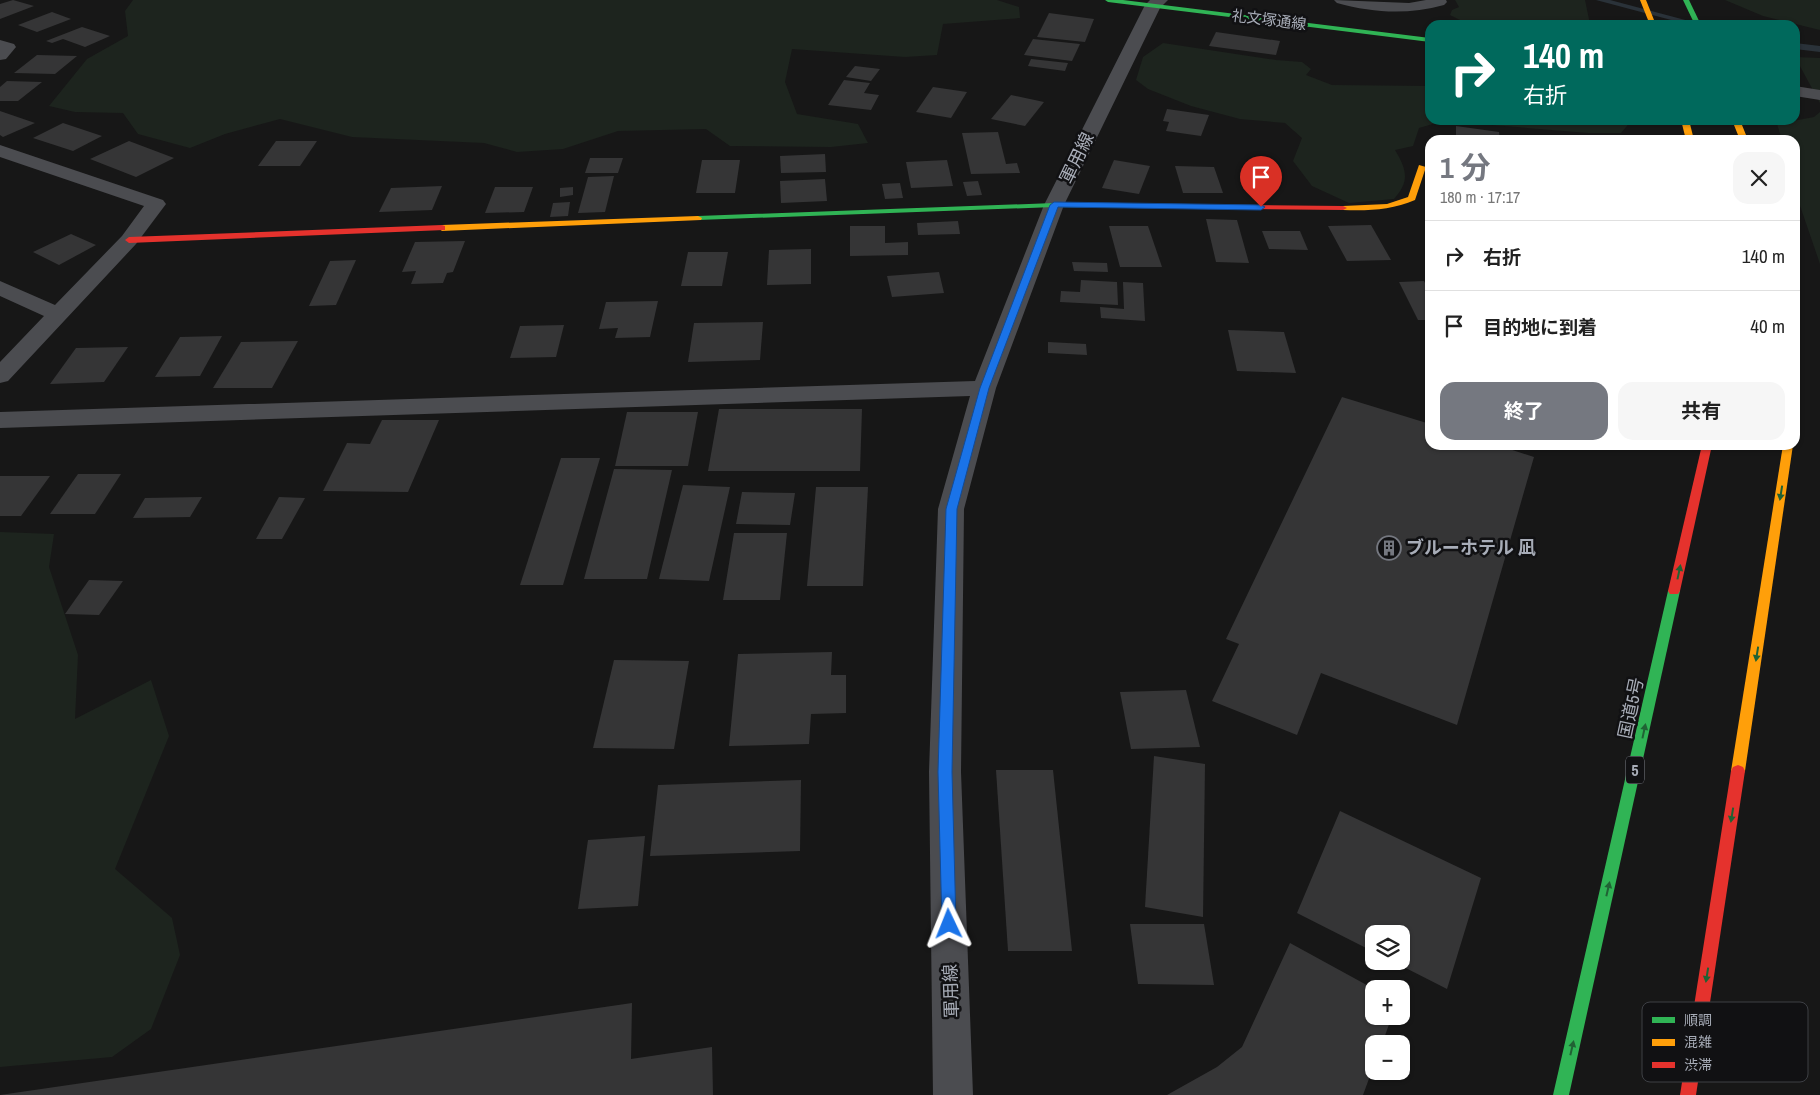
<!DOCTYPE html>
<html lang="ja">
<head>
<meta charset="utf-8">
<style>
	:root { --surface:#fff; --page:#f6f6f6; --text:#222; --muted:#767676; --line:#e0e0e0; --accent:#757880 }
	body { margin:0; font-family:"Archivo Narrow","Noto Sans JP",sans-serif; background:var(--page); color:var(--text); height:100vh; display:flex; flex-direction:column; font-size:19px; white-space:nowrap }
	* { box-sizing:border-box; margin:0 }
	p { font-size:16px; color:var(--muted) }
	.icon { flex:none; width:28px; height:28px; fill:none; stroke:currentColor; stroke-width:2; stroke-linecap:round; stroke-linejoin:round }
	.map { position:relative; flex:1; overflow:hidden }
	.side { position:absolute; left:1425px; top:135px; width:375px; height:315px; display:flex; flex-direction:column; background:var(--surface); border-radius:15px; box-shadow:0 1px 4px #0004 }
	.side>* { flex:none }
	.guide { position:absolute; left:1425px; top:20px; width:375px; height:105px; border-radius:15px; box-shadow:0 1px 4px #0004; background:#00695c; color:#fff; overflow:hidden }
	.fabs { position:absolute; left:1365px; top:925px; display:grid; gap:10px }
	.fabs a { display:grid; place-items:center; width:45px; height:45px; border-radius:10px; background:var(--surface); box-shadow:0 1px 4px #0004; font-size:25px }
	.pin { position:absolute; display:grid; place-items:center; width:42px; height:42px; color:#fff; margin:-51px -21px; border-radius:50% 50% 50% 0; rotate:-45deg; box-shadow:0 0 5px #0007 }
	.pin .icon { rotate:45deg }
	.me { position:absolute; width:55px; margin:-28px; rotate:358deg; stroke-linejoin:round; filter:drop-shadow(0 0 4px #0008) }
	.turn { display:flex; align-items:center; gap:18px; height:105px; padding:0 15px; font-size:22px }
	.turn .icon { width:65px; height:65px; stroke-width:2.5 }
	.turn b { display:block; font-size:35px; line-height:42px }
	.round { display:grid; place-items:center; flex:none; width:52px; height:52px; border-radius:15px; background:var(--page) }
	.head { display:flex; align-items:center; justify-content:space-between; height:85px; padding:0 15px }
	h1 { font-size:30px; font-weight:700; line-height:38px; color:var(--accent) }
	.cta { display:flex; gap:10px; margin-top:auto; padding:10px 15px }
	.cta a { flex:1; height:58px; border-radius:15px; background:var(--accent); color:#fff; font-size:20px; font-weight:700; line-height:58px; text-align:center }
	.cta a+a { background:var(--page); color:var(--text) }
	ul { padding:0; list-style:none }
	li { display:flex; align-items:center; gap:15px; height:70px; padding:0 15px; border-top:1px solid var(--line) }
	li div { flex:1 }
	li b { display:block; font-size:19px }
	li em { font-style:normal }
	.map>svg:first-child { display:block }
	.green { fill:#1d241e }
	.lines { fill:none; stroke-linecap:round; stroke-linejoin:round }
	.stream { fill:#2a3239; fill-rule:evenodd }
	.building { fill:#353536 }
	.street { fill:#4b4c50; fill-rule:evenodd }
	.fast { fill:#30b455; fill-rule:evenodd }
	.slow { fill:#ff9f0a; fill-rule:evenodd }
	.jam { fill:#e5322d; fill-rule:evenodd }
	.oneway { fill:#206234 }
	.route { fill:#1a73e8; stroke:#114b97 }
	.labels { text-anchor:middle; stroke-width:5; stroke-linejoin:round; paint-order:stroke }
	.far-street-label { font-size:15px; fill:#a8adb8; stroke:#111113 }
	.shield { fill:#111113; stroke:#7b7e86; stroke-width:1 }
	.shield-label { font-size:16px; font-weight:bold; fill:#a8adb8 }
	.street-label { font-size:18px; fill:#a8adb8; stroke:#111113 }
	.poi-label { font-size:18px; font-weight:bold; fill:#a8adb8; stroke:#111113; text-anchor:start }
	.key { fill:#111113; stroke:#3e4045; stroke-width:1 }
	.key-label { font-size:14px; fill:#a8adb8 }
</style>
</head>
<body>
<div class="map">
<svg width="1820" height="1095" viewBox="0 0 1820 1095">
	<rect width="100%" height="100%" fill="#171717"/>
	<g class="green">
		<path d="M133,0H997L1019,7L1020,18L943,24L937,55L905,57L792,49L785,82L797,114L858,124L868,143L831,147L730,146L706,129L618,131L563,149L517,152L484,143L352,137L280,119L225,134L190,148L138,134L123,113L75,112L49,106L87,59L128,36L125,11Z"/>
		<path d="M1455,0H1585L1590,24L1487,25L1464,22L1450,15L1452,10L1459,7Z"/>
		<path d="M1725,0H1820V30L1763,16Z"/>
		<path d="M1163,43L1276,60L1302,62L1311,69L1306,75L1332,85L1430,86V120H1632L1621,133H1588L1443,121L1419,128L1413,146L1395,150C1407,170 1410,181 1394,199L1349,203L1312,186L1293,161L1302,138L1285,123L1240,119L1191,106L1148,89L1136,80L1143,57Z"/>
		<path d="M1795,57L1820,58V103Z"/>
		<path d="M1820,112V264L1795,191V140H1782L1777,124L1814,117Z"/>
		<path d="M0,532L54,534L49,567L78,655L75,719L151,680L169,736L115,869L172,918L180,955L151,1029L112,1057L0,1067Z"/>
	</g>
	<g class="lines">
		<g class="stream">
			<path d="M1596,0H1610L1704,25H1690Z"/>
			<path d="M1795,43L1820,46V52L1795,49Z"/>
		</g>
	</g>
	<g class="building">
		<path d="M13,0L34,6L0,19V4Z"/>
		<path d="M52,12L71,19L37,32L18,25Z"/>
		<path d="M1049,13L1094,19L1085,42L1037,37Z"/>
		<path d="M82,27L110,36L85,47L63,39L52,43L46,41Z"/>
		<path d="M1216,32L1280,41L1276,55L1209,46Z"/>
		<path d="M1033,39L1080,44L1072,61L1024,55Z"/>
		<path d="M37,55L77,56L55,74L14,73Z"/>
		<path d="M1031,59L1068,63L1065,71L1028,66Z"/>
		<path d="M855,66L880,69L871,81L846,77Z"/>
		<path d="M844,80L870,83L864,93L879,95L871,110L828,105Z"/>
		<path d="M7,81L42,82L18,101H0V87Z"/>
		<path d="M933,87L967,92L951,118L916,112Z"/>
		<path d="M1011,95L1044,102L1025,126L991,119Z"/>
		<path d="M1167,109L1209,115L1201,136L1166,131L1169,122L1163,121Z"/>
		<path d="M0,111L35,123L3,137L0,135Z"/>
		<path d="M63,123L102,136L73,151L33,138Z"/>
		<path d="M1456,126L1499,132L1500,140H1456Z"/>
		<path d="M998,132L1006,164L1017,163L1020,173L971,174L962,133Z"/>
		<path d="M129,141L174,158L136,177L90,159Z"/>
		<path d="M276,141H317L300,166H258Z"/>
		<path d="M825,154L826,172L781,173L780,156Z"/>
		<path d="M590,158H623L618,173H585Z"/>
		<path d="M702,160H740L735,193H696Z"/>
		<path d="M947,160L953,186L911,188L906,162Z"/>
		<path d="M1114,160L1150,166L1139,194L1102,188Z"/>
		<path d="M1175,166L1214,167L1223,193H1183Z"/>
		<path d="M614,176L605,212L578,213L588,177Z"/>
		<path d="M825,179L827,201L781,203L780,181Z"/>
		<path d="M978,181L982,195L967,196L963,182Z"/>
		<path d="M900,183L903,198L885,199L882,184Z"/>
		<path d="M442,186L432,210L379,212L391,188Z"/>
		<path d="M495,187H533L524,212L485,213Z"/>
		<path d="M573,187V195L560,197V188Z"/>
		<path d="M570,202L568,216L550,217L553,203Z"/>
		<path d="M1206,219L1237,220L1249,263L1216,262Z"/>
		<path d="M958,221L960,234L918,235L917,223Z"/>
		<path d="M1371,225L1391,260L1347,261L1328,226Z"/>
		<path d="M850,226H885V243L908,242V255L850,256Z"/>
		<path d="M1109,226H1148L1162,267H1120Z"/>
		<path d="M1262,231H1300L1308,250L1269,249Z"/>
		<path d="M71,234L96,245L59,265L33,252Z"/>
		<path d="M465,241L453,272L447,273L443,283L411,284L416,271L402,272L415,242Z"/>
		<path d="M811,249V284L767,285L769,250Z"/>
		<path d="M688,252H728L722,286H681Z"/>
		<path d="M356,260L336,305L309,306L330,261Z"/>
		<path d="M1072,262L1107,263L1108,272L1074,271Z"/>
		<path d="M939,272L944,293L892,297L887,276Z"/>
		<path d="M1081,280L1117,282L1118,305L1060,302L1061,291L1080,292Z"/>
		<path d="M1424,281L1430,292V320H1418L1399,282Z"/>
		<path d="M1123,282L1143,283L1145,321L1101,318L1100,307L1124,309Z"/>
		<path d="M658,301L650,337L615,338L618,328L599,329L606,302Z"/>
		<path d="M763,322L760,360L688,362L694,323Z"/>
		<path d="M564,325L556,357L510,358L520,326Z"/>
		<path d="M1228,330L1284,332L1296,373L1237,371Z"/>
		<path d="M222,336L200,376L155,377L180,337Z"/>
		<path d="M298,341L272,388H213L241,342Z"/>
		<path d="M1048,342L1086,344L1087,355L1048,353Z"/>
		<path d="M128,347L104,382L50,384L76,348Z"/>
		<path d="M1342,397L1430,424V445H1497L1534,457L1457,725L1321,673L1297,735L1212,701L1239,644L1226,639Z"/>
		<path d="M719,409H862L860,471H708Z"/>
		<path d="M627,412H698L688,466H615Z"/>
		<path d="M382,420H439L408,492L323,491L347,443L370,444Z"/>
		<path d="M561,458H600L563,585H520Z"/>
		<path d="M614,469L672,470L647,579H584Z"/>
		<path d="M78,474H121L95,514H50Z"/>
		<path d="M0,476H50L21,516H0Z"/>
		<path d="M683,485L730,487L709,581L659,579Z"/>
		<path d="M816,487H868L863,586H807Z"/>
		<path d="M742,492L795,493L790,525L736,524Z"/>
		<path d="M202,497L190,517L133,518L145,498Z"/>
		<path d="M279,497L305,498L282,539H256Z"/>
		<path d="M734,533H787L780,600H723Z"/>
		<path d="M89,580L123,581L99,615L65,614Z"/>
		<path d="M832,652L831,675H846V713L811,714L809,744L729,746L738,654Z"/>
		<path d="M614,660L689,661L674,749L593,748Z"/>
		<path d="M1186,690L1200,747L1131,749L1120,692Z"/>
		<path d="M1154,756L1205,764L1203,917L1145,907Z"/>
		<path d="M996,770H1053L1072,951H1008Z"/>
		<path d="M801,780L800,851L650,856L658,785Z"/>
		<path d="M1340,811L1481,878L1447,989L1392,961H1401V934H1374V952L1297,913Z"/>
		<path d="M645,836L638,906L578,909L588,840Z"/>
		<path d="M1130,924H1204L1214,985L1138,984Z"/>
		<path d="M1290,943L1374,989V1016H1392L1382,1044H1374V1065L1363,1095H1167L1217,1067L1242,1047Z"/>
		<path d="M632,1003L631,1059L712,1047L713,1095H0Z"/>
	</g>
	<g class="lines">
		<g class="street">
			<path d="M1150,0H1168L1160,8L1064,205L996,388L964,509L961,772L973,1095H933L929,772L938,509L970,396L0,428V412L975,381L1044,205L1145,5Z"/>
			<path d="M1334,0L1409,3L1426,0H1446L1447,2L1444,5C1407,15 1374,13 1337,3Z"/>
			<path d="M0,40L14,44L16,47L6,59L0,60Z"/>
			<path d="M1795,86L1820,90V100L1795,96Z"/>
			<path d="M0,145L163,200L166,204L136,244L8,381L0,383V362L44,316L0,296V281L55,305L122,236L144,206L0,157Z"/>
		</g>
		<g class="fast">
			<path d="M1105,0H1123L1430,38V42L1108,2Z"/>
			<path d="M1683,0H1689L1701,25H1695Z"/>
			<path d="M1054,203L1147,204L1151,206L1147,208L1054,207L698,220L694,218L698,216Z"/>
			<path d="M1674,587L1678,588L1680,591L1569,1095H1553L1668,591L1670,588Z"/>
		</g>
		<g class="slow">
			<path d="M1640,0H1646L1656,25H1650Z"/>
			<path d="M1681,120H1689L1694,140H1686Z"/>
			<path d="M1732,120H1740L1748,140H1740Z"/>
			<path d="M1419,165L1426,167L1415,200C1392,210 1368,211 1343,210L1339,208L1343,206L1387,204L1408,197Z"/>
			<path d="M698,216L702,218L701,220L442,231L438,228L442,225Z"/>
			<path d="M1783,445H1793L1745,771L1743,775L1738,777L1733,775L1731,771Z"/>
		</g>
		<g class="jam">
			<path d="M1144,204L1343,206L1347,208L1343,210L1147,208L1143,206Z"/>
			<path d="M442,225L445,226V230L129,243L125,240L129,237Z"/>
			<path d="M1702,445H1712L1680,591L1678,594H1670L1668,591Z"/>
			<path d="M1738,765L1743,767L1745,771L1696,1095H1680L1731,771L1733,767Z"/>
		</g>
	</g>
	<defs><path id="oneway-solid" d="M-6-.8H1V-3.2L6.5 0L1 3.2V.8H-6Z" transform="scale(1.25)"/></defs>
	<g class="oneway">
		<use href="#oneway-solid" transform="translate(1781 493) rotate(99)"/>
		<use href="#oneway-solid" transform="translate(1679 572) rotate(-78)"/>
		<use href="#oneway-solid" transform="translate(1757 654) rotate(99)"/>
		<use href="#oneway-solid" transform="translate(1644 731) rotate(-78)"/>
		<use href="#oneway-solid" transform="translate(1732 815) rotate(99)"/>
		<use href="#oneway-solid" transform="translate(1608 889) rotate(-77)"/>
		<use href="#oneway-solid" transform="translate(1707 975) rotate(99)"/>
		<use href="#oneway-solid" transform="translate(1572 1048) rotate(-77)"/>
	</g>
	<path class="route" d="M1054,202L1261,205L1265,207L1261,210L1058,207L989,388L957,509L952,772L956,924L954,929L949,931L944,929L942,924L938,772L946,509L980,388L1050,205Z"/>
	<defs>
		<g id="building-ring" transform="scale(1.25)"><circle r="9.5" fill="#111113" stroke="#757880" stroke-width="1.5"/><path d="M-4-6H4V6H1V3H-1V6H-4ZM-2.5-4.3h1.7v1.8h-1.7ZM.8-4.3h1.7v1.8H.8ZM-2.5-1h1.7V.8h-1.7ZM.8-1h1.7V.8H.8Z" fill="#757880"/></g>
	</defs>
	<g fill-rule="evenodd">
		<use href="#building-ring" x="1389" y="548"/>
	</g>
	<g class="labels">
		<g class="far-street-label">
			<text transform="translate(1269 20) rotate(7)" y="5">礼文塚通線</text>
		</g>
		<rect class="shield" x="1626" y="756.5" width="18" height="27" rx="4"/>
		<g class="shield-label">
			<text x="1635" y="776">5</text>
		</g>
		<g class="street-label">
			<text transform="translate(1077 158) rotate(-64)" y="6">軍用線</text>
			<text transform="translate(1631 708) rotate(-78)" y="6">国道5号</text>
			<text transform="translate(951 991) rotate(-92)" y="6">軍用線</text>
		</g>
		<g class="poi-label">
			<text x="1406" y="554">ブルーホテル 凪</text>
		</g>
	</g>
	<rect x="1642" y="1002" width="166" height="80" rx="8" class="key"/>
	<rect x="1652" y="1017" width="23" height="6" fill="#30b455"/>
	<rect x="1652" y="1039" width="23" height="7" fill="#ff9f0a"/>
	<rect x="1652" y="1062" width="23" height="6" fill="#e5322d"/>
	<g class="key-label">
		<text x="1684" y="1025">順調</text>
		<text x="1684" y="1047">混雑</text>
		<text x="1684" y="1070">渋滞</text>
	</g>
</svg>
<div class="fabs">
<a><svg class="icon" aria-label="layers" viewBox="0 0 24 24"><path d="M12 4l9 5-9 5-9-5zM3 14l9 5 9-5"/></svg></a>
<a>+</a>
<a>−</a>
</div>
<div class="pin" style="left:1261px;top:207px;background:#d93025"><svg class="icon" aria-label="arrive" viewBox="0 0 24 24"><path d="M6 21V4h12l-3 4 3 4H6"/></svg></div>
<svg class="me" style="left:949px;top:924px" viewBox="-20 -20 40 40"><path d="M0-17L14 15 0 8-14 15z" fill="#1a73e8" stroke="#fff" stroke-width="4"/></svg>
<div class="guide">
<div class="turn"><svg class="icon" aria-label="right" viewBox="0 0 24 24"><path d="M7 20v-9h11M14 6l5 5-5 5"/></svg><div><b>140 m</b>右折</div></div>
</div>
<section class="side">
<div class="head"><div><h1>1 分</h1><p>180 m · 17:17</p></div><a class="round"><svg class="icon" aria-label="close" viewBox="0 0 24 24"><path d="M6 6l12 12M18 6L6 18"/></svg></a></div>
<ul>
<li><svg class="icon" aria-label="right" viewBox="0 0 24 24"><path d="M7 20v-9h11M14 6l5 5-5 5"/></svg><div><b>右折</b></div><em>140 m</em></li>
<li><svg class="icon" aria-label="arrive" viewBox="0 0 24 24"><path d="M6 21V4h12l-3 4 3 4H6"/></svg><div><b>目的地に到着</b></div><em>40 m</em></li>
</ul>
<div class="cta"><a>終了</a><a>共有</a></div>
</section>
</div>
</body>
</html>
